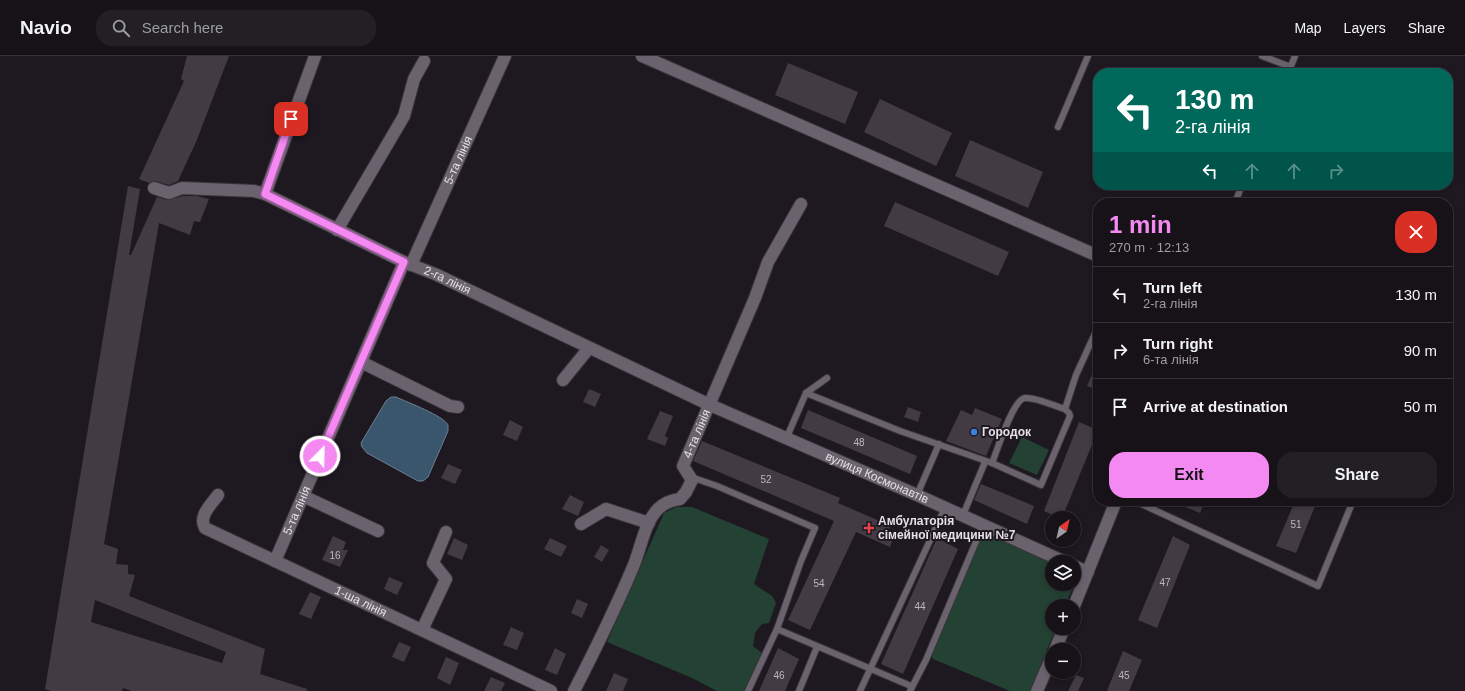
<!DOCTYPE html>
<html lang="en">
<head>
<meta charset="utf-8">
<style>
	:root { --surface:#161218; --page:#232025; --text:#f1f3f6; --muted:#9e9ea2; --line:#353237; --accent:#f389f1 }
	body { margin:0; font-family:Arial,sans-serif; background:var(--page); color:var(--text); height:100vh; display:flex; flex-direction:column; font-size:15px; white-space:nowrap }
	* { box-sizing:border-box; margin:0 }
	p { font-size:13px; color:var(--muted) }
	.icon { flex:none; width:22px; height:22px; fill:none; stroke:currentColor; stroke-width:2; stroke-linecap:round; stroke-linejoin:round }
	.map { position:relative; flex:1; overflow:hidden }
	.drawer { position:absolute; left:1093px; top:142px; width:360px; height:308px; display:flex; flex-direction:column; background:var(--surface); border-radius:16px; box-shadow:0 2px 6px #0003,0 0 0 1px var(--line) }
	.drawer>* { flex:none }
	.guide { position:absolute; left:1093px; top:12px; width:360px; height:122px; border-radius:16px; box-shadow:0 2px 6px #0003,0 0 0 1px var(--line); background:#00695c; color:#fff; overflow:hidden }
	.needle { width:26px; rotate:34deg }
	.buttons { position:absolute; left:1045px; top:455px; display:grid; gap:8px }
	.buttons a { display:grid; place-items:center; width:36px; height:36px; border-radius:50%; background:var(--surface); box-shadow:0 2px 6px #0003,0 0 0 1px var(--line); font-size:20px }
	.pin { position:absolute; display:grid; place-items:center; width:34px; height:34px; color:#fff; margin:-17px; border-radius:8px; box-shadow:0 2px 6px #0006 }
	.me { position:absolute; width:44px; margin:-22px; rotate:23deg; stroke-linejoin:round; filter:drop-shadow(0 0 3px #0008) }
	.turn { display:flex; align-items:center; gap:14px; height:84px; padding:0 16px; font-size:18px }
	.turn .icon { width:52px; height:52px; stroke-width:2.5 }
	.turn b { display:block; font-size:28px; line-height:34px }
	.lanes { display:flex; align-items:center; height:38px; padding:0 16px; background:#0003; justify-content:center; gap:20px; direction:ltr }
	.lanes .off { opacity:.35 }
	.round { display:grid; place-items:center; flex:none; width:42px; height:42px; border-radius:16px; background:var(--page) }
	.headline { display:flex; align-items:center; justify-content:space-between; height:68px; padding:0 16px }
	h1 { font-size:24px; font-weight:700; line-height:30px; color:var(--accent) }
	.action { display:flex; gap:8px; margin-top:auto; padding:8px 16px }
	.action a { flex:1; height:46px; border-radius:16px; background:var(--accent); color:#111; font-size:16px; font-weight:700; line-height:46px; text-align:center }
	.action a+a { background:var(--page); color:var(--text) }
	ul { padding:0; list-style:none }
	li { display:flex; align-items:center; gap:12px; height:56px; padding:0 16px; border-top:1px solid var(--line) }
	li div { flex:1 }
	li b { display:block; font-size:15px }
	li em { font-style:normal }
	header { display:flex; align-items:center; gap:24px; box-sizing:border-box; height:56px; padding:0 20px; background:var(--surface); border-bottom:1px solid var(--line) }
	header strong { font-size:19px }
	nav { display:flex; gap:22px; margin-inline-start:auto; font-size:14px }
	.search { width:280px; height:36px; background:var(--page); display:flex; align-items:center; gap:10px; box-sizing:border-box; padding:0 14px; border-radius:16px; color:var(--muted); font-size:15px }
	.map>svg:first-child { display:block }
	.green { fill:#234233 }
	.water { fill:#39566c; stroke:#6c7f91 }
	.building { fill:#423b44; fill-rule:evenodd }
	.lines { fill:none; stroke-linecap:round; stroke-linejoin:round }
	.lane-casing { stroke:#38343a; stroke-width:8 }
	.street-casing { stroke:#38343a; stroke-width:14 }
	.lane { stroke:#6a636d; stroke-width:6 }
	.street { stroke:#6a636d; stroke-width:12 }
	.route-casing { stroke:#9e599d; stroke-width:10 }
	.route { stroke:#f389f1; stroke-width:7 }
	.shop-dot { fill:#3f7fe0; stroke:#1e1820; stroke-width:1.5 }
	.health-dot { fill:#e0444e; stroke:#1e1820; stroke-width:1.5 }
	.labels { text-anchor:middle; stroke-width:4; stroke-linejoin:round; paint-order:stroke }
	.number-label { font-size:10px; fill:#bcb7be }
	.street-label { font-size:12px; fill:#e4e0e6; stroke:#1e1820 }
	.poi-label { font-size:12px; font-weight:bold; fill:#e4e0e6; stroke:#1e1820; text-anchor:start }
</style>
</head>
<body>
<header>
<strong>Navio</strong>
<div class="search"><svg class="icon" aria-label="search" viewBox="0 0 24 24"><circle cx="10" cy="10" r="6"/><path d="M15 15l6 6"/></svg>Search here</div>
<nav><a>Map</a><a>Layers</a><a>Share</a></nav>
</header>
<div class="map">
<svg width="1465" height="635" viewBox="0 0 1465 635">
	<rect width="100%" height="100%" fill="#1e1820"/>
	<g class="green">
		<path d="M1022,381L1049,394L1037,419L1009,407Z"/>
		<path d="M676,451H692L769,483L754,528L772,540L776,547L769,567L762,568L755,577L753,590L762,597L744,635H717L692,622L607,586L664,457Z"/>
		<path d="M986,477H990L1052,506V528H1074V522L1075,526L1065,550H1052V572H1056L1030,635H1010L933,603L931,598L981,481Z"/>
	</g>
	<path class="water" d="M391,341H396C407,346 444,360 448,369V375L428,421L423,425H418L367,397L362,391L361,387L386,345Z"/>
	<g class="building">
		<path d="M187,0H229L196,86L178,125L169,129L156,125L149,127L139,123L184,25L181,23Z"/>
		<path d="M788,7L858,36L845,68L775,39Z"/>
		<path d="M880,43L952,77L936,110L864,76Z"/>
		<path d="M970,84L1043,116L1028,152L955,120Z"/>
		<path d="M128,130L140,133L129,199H131L157,141L167,144L183,140H197L209,143L200,166L194,165L190,179L159,167L104,488L118,493L116,508L128,509V518L135,519L129,540L265,593L260,618L307,633V635H132L123,632L122,635H51L45,633ZM95,544L226,596L222,607L91,566Z"/>
		<path d="M895,146L1009,196L998,220L884,170Z"/>
		<path d="M1098,304V334L1087,330Z"/>
		<path d="M589,333L601,338L595,351L583,346Z"/>
		<path d="M908,351L921,356L918,366L904,361Z"/>
		<path d="M975,352L1002,363L986,400L946,385L961,354L972,359Z"/>
		<path d="M808,354L917,400L910,418L801,372Z"/>
		<path d="M660,355L673,360L665,380L668,382L665,390L647,383Z"/>
		<path d="M510,364L523,371L517,385L503,379Z"/>
		<path d="M1079,366L1098,374L1062,462H1060L1044,455Z"/>
		<path d="M702,385L840,442L838,447L891,470L888,475L895,478L890,491L856,476L810,574L788,564L834,465L693,405Z"/>
		<path d="M448,408L462,414L455,428L441,422Z"/>
		<path d="M981,428L1034,450L1027,468L974,444Z"/>
		<path d="M570,439L584,446L578,460L562,453Z"/>
		<path d="M1171,445H1205L1200,457Z"/>
		<path d="M1295,445H1317L1296,497L1276,490Z"/>
		<path d="M333,480L346,486L343,494H348L340,511L322,504Z"/>
		<path d="M1173,480L1190,489L1157,572L1138,564Z"/>
		<path d="M454,482L468,489L462,504L447,498Z"/>
		<path d="M550,482L567,490L561,501L544,493Z"/>
		<path d="M937,482L958,493L903,618L881,608Z"/>
		<path d="M601,489L609,494L602,506L594,501Z"/>
		<path d="M389,521L403,527L397,539L384,533Z"/>
		<path d="M310,536L321,541L311,563L299,558Z"/>
		<path d="M577,543L588,548L582,562L571,557Z"/>
		<path d="M511,571L524,577L517,594L503,589Z"/>
		<path d="M399,586L411,591L404,606L392,601Z"/>
		<path d="M555,592L566,598L557,619L545,614Z"/>
		<path d="M778,592L799,603L785,635H759Z"/>
		<path d="M1123,595L1142,604L1129,635H1107Z"/>
		<path d="M446,601L459,607L450,629L437,622Z"/>
		<path d="M614,617L628,623L623,635H606Z"/>
		<path d="M1076,619L1084,622L1078,635H1068Z"/>
		<path d="M491,621L505,627L501,635H484Z"/>
	</g>
	<g class="lines">
		<g class="lane-casing">
			<g id="lane">
				<path d="M1262,0L1291,11"/>
				<path d="M1288,17L1295,0"/>
				<path d="M1058,71L1088,0"/>
				<path d="M1235,147L1242,129"/>
				<path d="M806,337L827,322"/>
				<path d="M786,383L806,337L900,375L992,407L1041,429L1070,360L1069,357L1065,353L1076,319L1098,271"/>
				<path d="M992,407C997,395 1013,343 1025,342C1035,341 1055,350 1065,353"/>
				<path d="M691,421L717,430L815,472L801,505L777,573L748,635"/>
				<path d="M917,439L939,388"/>
				<path d="M1135,445L1318,530L1353,445"/>
				<path d="M963,459L985,406"/>
				<path d="M777,573L911,630"/>
				<path d="M799,635L817,591"/>
				<path d="M860,635L945,452"/>
				<path d="M910,635L926,604L983,469"/>
			</g>
		</g>
		<g class="street-casing">
			<g id="street">
				<path d="M642,0L1098,200"/>
				<path id="s1" d="M154,132L169,137L182,132L254,135L265,138L404,206L435,218L710,349L917,439L1065,506"/>
				<path d="M265,138L315,0"/>
				<path d="M337,174L404,60L414,23L424,5"/>
				<path id="s2" d="M411,209L505,0"/>
				<path d="M361,306L450,350L458,351"/>
				<path d="M563,324L589,292"/>
				<path id="s3" d="M218,439C211,449 198,460 205,472L551,635"/>
				<path d="M303,440L378,475"/>
				<path d="M581,468L606,453L649,467"/>
				<path id="s4" d="M275,505L404,206"/>
				<path d="M1074,510L1088,516"/>
				<path d="M1074,550L1116,445"/>
				<path d="M422,574L446,523L433,507L446,476"/>
				<path d="M1055,594L1064,572"/>
				<path id="s5" d="M574,635C595,594 615,554 633,511C641,493 644,467 658,453C664,447 672,444 680,443L686,436L692,424L683,410L755,242L768,206L801,148"/>
				<path d="M1037,635L1052,600"/>
			</g>
		</g>
		<use href="#lane" class="lane"/>
		<use href="#street" class="street"/>
	</g>
	<g class="lines">
		<g class="route-casing">
			<path id="route" d="M291,63L265,138L404,206L320,400"/>
		</g>
		<use href="#route" class="route"/>
	</g>
	<circle class="shop-dot" cx="974" cy="376" r="4"/>
	<path class="health-dot" d="M867 466h4v4h4v4h-4v4h-4v-4h-4v-4h4z"/>
	<g class="labels">
		<g class="number-label">
			<text x="859" y="390">48</text>
			<text x="766" y="427">52</text>
			<text x="1296" y="472">51</text>
			<text x="335" y="503">16</text>
			<text x="1165" y="530">47</text>
			<text x="819" y="531">54</text>
			<text x="920" y="554">44</text>
			<text x="779" y="623">46</text>
			<text x="1124" y="623">45</text>
		</g>
		<g class="street-label">
			<text dy="4" stroke="none"><textPath href="#s2" startOffset="115">5-та лінія</textPath></text>
			<text dy="4" stroke="none"><textPath href="#s1" startOffset="315">2-га лінія</textPath></text>
			<text dy="4" stroke="none"><textPath href="#s5" startOffset="300">4-та лінія</textPath></text>
			<text dy="4" stroke="none"><textPath href="#s1" startOffset="788">вулиця Космонавтів</textPath></text>
			<text dy="4" stroke="none"><textPath href="#s4" startOffset="55">5-та лінія</textPath></text>
			<text dy="4" stroke="none"><textPath href="#s3" startOffset="210">1-ша лінія</textPath></text>
		</g>
		<g class="poi-label">
			<text x="982" y="380">Городок</text>
			<text x="878" y="469">Амбулаторія<tspan x="878" dy="14">сімейної медицини №7</tspan></text>
		</g>
	</g>
</svg>
<div class="buttons">
<a><svg class="needle" viewBox="-14 -14 28 28"><path d="M0-13l5 13h-10z" fill="#e53935"/><path d="M0 13l5-13h-10z" fill="#9e9ea2"/></svg></a>
<a><svg class="icon" aria-label="layers" viewBox="0 0 24 24"><path d="M12 4l9 5-9 5-9-5zM3 14l9 5 9-5"/></svg></a>
<a>+</a>
<a>−</a>
</div>
<div class="pin" style="left:291px;top:63px;background:#d93025"><svg class="icon" aria-label="arrive" viewBox="0 0 24 24"><path d="M6 21V4h12l-3 4 3 4H6"/></svg></div>
<svg class="me" style="left:320px;top:400px" viewBox="-20 -20 40 40"><circle r="17" fill="#f389f1" stroke="#fff" stroke-width="3"/><path d="M0-11L8 9 0 5-8 9z" fill="#fff"/></svg>
<div class="guide">
<div class="turn"><svg class="icon" aria-label="left" viewBox="0 0 24 24"><path d="M17 20v-9H6M10 6l-5 5 5 5"/></svg><div><b>130 m</b>2-га лінія</div></div>
<div class="lanes"><svg class="icon" aria-label="left" viewBox="0 0 24 24"><path d="M17 20v-9H6M10 6l-5 5 5 5"/></svg><svg class="icon off" aria-label="ahead" viewBox="0 0 24 24"><path d="M12 20V5M6 11l6-6 6 6"/></svg><svg class="icon off" aria-label="ahead" viewBox="0 0 24 24"><path d="M12 20V5M6 11l6-6 6 6"/></svg><svg class="icon off" aria-label="right" viewBox="0 0 24 24"><path d="M7 20v-9h11M14 6l5 5-5 5"/></svg></div>
</div>
<section class="drawer">
<div class="headline"><div><h1>1 min</h1><p>270 m · 12:13</p></div><a class="round" style="background:#d93025;color:#fff"><svg class="icon" aria-label="close" viewBox="0 0 24 24"><path d="M6 6l12 12M18 6L6 18"/></svg></a></div>
<ul>
<li><svg class="icon" aria-label="left" viewBox="0 0 24 24"><path d="M17 20v-9H6M10 6l-5 5 5 5"/></svg><div><b>Turn left</b><p>2-га лінія</p></div><em>130 m</em></li>
<li><svg class="icon" aria-label="right" viewBox="0 0 24 24"><path d="M7 20v-9h11M14 6l5 5-5 5"/></svg><div><b>Turn right</b><p>6-та лінія</p></div><em>90 m</em></li>
<li><svg class="icon" aria-label="arrive" viewBox="0 0 24 24"><path d="M6 21V4h12l-3 4 3 4H6"/></svg><div><b>Arrive at destination</b></div><em>50 m</em></li>
</ul>
<div class="action"><a>Exit</a><a>Share</a></div>
</section>
</div>
</body>
</html>
